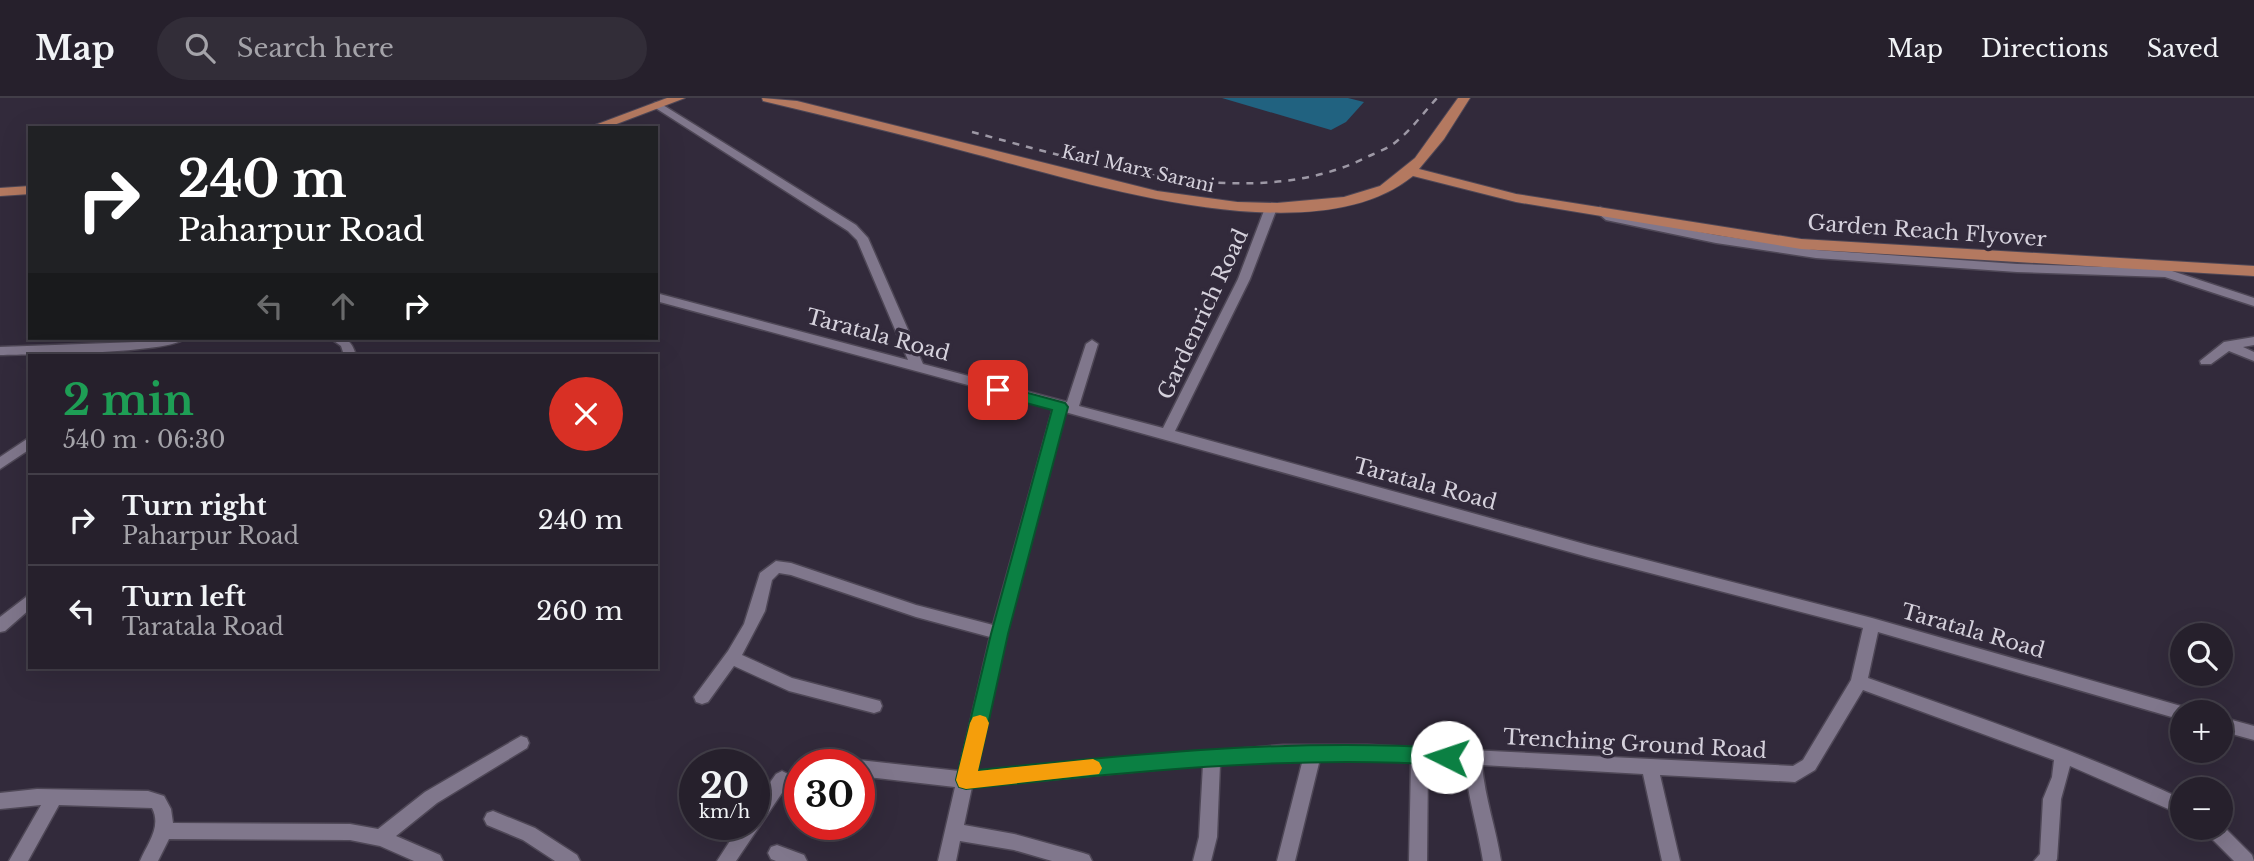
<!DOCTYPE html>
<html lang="en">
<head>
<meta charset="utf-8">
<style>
	:root { --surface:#26202c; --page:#322d38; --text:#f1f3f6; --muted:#a4a3a9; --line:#423e48 }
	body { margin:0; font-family:"Libre Baskerville",serif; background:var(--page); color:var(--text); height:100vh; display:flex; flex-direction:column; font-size:26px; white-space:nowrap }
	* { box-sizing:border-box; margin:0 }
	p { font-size:23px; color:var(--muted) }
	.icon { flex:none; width:38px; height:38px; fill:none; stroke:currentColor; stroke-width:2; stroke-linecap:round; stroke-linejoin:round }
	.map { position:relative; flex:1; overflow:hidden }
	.side { position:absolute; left:28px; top:256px; width:630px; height:315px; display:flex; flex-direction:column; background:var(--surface); border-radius:0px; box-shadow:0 7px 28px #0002,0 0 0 2px var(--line) }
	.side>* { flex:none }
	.hud { position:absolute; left:28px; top:28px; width:630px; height:214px; border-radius:0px; box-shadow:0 7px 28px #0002,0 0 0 2px var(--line); background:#202124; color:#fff; overflow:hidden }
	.buttons { position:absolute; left:2170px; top:525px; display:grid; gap:14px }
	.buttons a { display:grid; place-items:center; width:63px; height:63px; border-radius:50%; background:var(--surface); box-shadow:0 7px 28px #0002,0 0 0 2px var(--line); font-size:35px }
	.speed { position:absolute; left:679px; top:651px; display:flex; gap:14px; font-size:35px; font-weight:700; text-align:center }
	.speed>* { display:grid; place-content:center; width:91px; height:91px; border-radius:50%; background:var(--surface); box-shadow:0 7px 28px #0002,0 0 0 2px var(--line); line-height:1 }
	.speed small { font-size:18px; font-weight:400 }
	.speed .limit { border:10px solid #d22; background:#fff; color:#111 }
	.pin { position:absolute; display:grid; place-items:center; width:60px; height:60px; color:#fff; margin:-30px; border-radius:14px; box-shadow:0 4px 10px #0006 }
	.me { position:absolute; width:77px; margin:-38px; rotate:274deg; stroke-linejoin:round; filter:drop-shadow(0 0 5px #0008) }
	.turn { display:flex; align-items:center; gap:24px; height:147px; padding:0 35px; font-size:32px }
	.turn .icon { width:91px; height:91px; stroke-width:2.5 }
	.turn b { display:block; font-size:49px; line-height:60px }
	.lanes { display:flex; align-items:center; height:66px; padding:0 35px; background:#0003; justify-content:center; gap:35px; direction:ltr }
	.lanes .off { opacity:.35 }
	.round { display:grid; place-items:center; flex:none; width:74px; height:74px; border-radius:37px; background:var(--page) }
	.summary { display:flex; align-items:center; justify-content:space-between; height:119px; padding:0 35px }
	h1 { font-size:42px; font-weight:700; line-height:52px; color:#1e9e55 }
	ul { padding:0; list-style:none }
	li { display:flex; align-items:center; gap:21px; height:91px; padding:0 35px; border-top:2px solid var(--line) }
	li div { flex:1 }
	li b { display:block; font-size:26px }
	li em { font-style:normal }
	header { display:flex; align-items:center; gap:42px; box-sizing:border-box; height:98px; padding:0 35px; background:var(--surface); border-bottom:2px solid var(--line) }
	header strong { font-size:33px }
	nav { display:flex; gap:38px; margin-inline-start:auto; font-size:24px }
	.search { width:490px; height:63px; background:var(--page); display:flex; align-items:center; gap:18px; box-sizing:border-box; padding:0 24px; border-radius:38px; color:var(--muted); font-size:26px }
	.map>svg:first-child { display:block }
	.water { fill:#216280 }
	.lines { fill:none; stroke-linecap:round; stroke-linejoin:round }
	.minor-casing { stroke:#4e4756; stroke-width:3 }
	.major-casing { stroke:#4e4756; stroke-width:2 }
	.minor { fill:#80778c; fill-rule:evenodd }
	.major { fill:#b47960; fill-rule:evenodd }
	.rail { stroke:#9d98a5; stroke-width:2.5; stroke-dasharray:7 7; stroke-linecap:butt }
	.route { fill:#0b8043; stroke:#07532c; stroke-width:2 }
	.slow { fill:#f59e0b }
	.labels { text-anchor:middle; stroke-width:7; stroke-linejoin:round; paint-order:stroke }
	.far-street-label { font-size:18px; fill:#d5d1dc; stroke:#322a3b }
	.street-label { font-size:21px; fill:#d5d1dc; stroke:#322a3b }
</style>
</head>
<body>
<header>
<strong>Map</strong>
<div class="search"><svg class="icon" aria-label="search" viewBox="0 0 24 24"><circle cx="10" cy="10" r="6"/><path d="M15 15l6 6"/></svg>Search here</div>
<nav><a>Map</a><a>Directions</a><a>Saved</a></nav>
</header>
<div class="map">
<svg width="2254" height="763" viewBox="0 0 2254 763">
	<rect width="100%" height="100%" fill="#322a3b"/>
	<path class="water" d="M1222,0H1348L1364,4L1346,24L1331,32Z"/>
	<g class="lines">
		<g class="minor-casing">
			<g id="minor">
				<path d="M658,4L856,127L868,140L923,266L1067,304L1086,246L1092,242L1098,246L1079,308L1163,330L1238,181L1265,110L1271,107L1275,108L1277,110L1250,181L1175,333L1588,447L1872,520L2188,610L2190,614H2182V622L1878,534L1868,580C1974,618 2080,653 2182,701V717L2070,668L2061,701L2057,761L2056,763H2034L2040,756L2043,701L2052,679L2054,662L1863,592L1815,672L1795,684L1660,677L1680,763H1662L1643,676L1482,667C1485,701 1496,730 1501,763H1483C1478,730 1468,700 1465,667L1428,665L1427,763H1409L1411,664L1320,661L1295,763H1277L1303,661L1220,666L1217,739L1211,763H1193L1199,739L1203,667L972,689L964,727L1014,736L1083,755L1089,757L1092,763H1052L1014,752L960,743L956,763H938L955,689L859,678V667H852L859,662L959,673L990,539L916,519L791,477L779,475L772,482L765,513L742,557L792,580L880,603L882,608L880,613L874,615L789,593L734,568L708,604L702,606L696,604L694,599L728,553L744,526L760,475L776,463L791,465L916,507L993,527L1053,310L656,203V195L908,262L857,142L848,133L654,9V5ZM1065,314L1588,459L1863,530L1851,582L1803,662L1793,668L1368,647H1283L976,673L1007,535Z"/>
				<path d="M1600,109L1614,117L1716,137L1816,152L2017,166L2166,171L2254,200V208L2165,179L2017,174L1816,160L1716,145L1606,122L1594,112Z"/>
				<path d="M2254,239V247L2243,249L2254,254V263L2229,253L2211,266H2201L2200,263L2224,244Z"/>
				<path d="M158,240H186C170,256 31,256 0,257V249L137,244Z"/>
				<path d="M330,240C346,240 351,241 356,257H344L341,248Z"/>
				<path d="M30,339V351L0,371V359Z"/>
				<path d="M30,496V511L5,533L0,534V519Z"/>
				<path d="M2221,619L2254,628V642L2221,633Z"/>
				<path d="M521,638L527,640L529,645L527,650L437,705L396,738L440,757L443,763H414L380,748L350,742L169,741L158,763H140C147,746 162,729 152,710L59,707L28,763H9L41,707L0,711V695L37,691L148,693L164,698L171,711L173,725L350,726L378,731L425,694Z"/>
				<path d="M782,673L788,676L790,681L788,686L736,763H717L741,726H754V707L776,676Z"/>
				<path d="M493,713L535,730L577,757L580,763H555L523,742L487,727L484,721L487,715Z"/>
				<path d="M2221,726L2252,757L2254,763H2234L2207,736L2204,730H2221Z"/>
				<path d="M777,747L804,757L807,763H776L771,761L768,755L771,749Z"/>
			</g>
		</g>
		<g class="major-casing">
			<g id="major">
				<path d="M667,0H685L606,30H587Z"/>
				<path d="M762,0L797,3L1157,93L1237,104L1277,105L1344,99L1380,88L1415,60L1458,0H1470L1444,41L1419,71L1516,96L1801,141L2254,168V178L1801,151L1516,104L1413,78C1314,159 1087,85 975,56C905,37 834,20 763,3Z"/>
				<path d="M30,88V96L0,98V90Z"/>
			</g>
		</g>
		<use href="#minor" class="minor"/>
		<use href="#major" class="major"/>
		<path class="rail" d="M972,34C1090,65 1254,118 1369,58C1378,54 1389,50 1397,43C1412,31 1424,14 1437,0"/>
	</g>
	<path class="route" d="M998,287L1065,305L1068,309L1008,536L978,672C1134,656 1290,640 1447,650L1453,653L1456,659L1453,665L1447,667C1285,657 1126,674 966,691L959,689L956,682L991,536L1052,312L993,296L991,292L993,288Z"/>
	<path class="slow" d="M980,617L986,619L989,625L978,673L1093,661L1099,664L1102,670L1099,676L966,691L959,689L956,682L970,625L973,619Z"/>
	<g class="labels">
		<g class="far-street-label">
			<text transform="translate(1138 71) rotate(13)" y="6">Karl Marx Sarani</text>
		</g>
		<g class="street-label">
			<text transform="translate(1927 133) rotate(4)" y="7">Garden Reach Flyover</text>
			<text transform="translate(1203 216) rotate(-65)" y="7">Gardenrich Road</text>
			<text transform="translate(878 237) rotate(15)" y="7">Taratala Road</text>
			<text transform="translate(1425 386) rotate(15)" y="7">Taratala Road</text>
			<text transform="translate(1973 533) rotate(16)" y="7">Taratala Road</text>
			<text transform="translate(1635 646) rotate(3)" y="7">Trenching Ground Road</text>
		</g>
	</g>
</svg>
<div class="buttons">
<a><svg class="icon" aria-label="search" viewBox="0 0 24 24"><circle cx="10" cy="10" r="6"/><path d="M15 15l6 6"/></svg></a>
<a>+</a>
<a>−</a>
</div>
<div class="speed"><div>20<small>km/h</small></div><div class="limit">30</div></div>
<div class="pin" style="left:998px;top:292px;background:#d93025"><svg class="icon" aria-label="arrive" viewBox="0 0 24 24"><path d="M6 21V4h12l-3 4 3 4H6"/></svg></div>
<svg class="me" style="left:1447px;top:659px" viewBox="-20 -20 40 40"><circle r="19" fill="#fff"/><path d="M0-13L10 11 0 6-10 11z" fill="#0b8043"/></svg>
<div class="hud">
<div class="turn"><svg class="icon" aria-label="right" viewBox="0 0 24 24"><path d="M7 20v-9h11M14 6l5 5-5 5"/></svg><div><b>240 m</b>Paharpur Road</div></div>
<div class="lanes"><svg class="icon off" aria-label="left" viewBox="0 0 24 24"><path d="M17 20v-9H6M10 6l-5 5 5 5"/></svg><svg class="icon off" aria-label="ahead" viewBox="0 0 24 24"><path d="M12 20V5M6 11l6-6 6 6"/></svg><svg class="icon" aria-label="right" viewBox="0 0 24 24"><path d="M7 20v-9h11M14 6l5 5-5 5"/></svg></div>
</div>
<section class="side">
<div class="summary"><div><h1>2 min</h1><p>540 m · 06:30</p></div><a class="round" style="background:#d93025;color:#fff"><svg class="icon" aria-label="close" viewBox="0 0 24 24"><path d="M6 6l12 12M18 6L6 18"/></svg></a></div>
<ul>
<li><svg class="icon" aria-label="right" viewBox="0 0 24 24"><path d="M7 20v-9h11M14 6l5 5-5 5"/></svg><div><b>Turn right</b><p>Paharpur Road</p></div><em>240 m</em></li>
<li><svg class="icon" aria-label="left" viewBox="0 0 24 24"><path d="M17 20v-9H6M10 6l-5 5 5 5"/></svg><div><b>Turn left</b><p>Taratala Road</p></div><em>260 m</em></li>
</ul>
</section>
</div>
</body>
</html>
